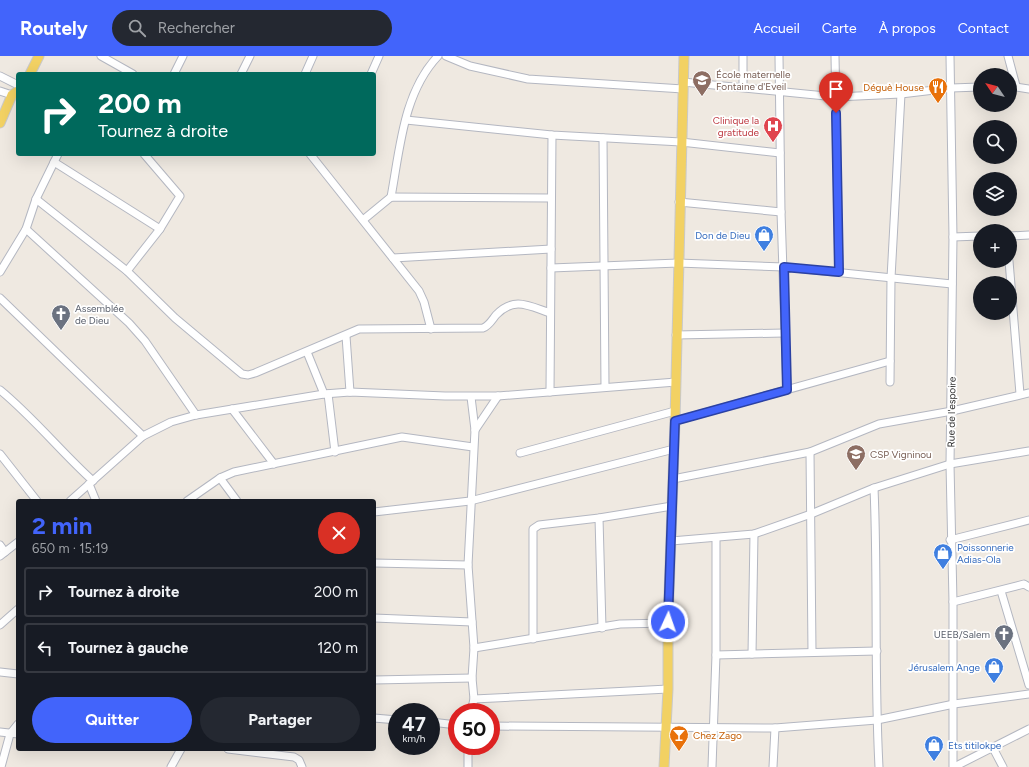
<!DOCTYPE html>
<html lang="fr">
<head>
<meta charset="utf-8">
<style>
	:root { --surface:#171b24; --page:#242831; --text:#f1f3f6; --muted:#9ea1a6; --line:#363941; --accent:#4264fb }
	body { margin:0; font-family:Figtree,sans-serif; background:var(--page); color:var(--text); height:100vh; display:flex; flex-direction:column; font-size:15px; white-space:nowrap }
	* { box-sizing:border-box; margin:0 }
	p { font-size:13px; color:var(--muted) }
	.icon { flex:none; width:22px; height:22px; fill:none; stroke:currentColor; stroke-width:2; stroke-linecap:round; stroke-linejoin:round }
	.map { position:relative; flex:1; overflow:hidden }
	.details { position:absolute; left:16px; top:443px; width:360px; height:252px; display:flex; flex-direction:column; background:var(--surface); border-radius:4px; box-shadow:0 4px 16px #0002 }
	.details>* { flex:none }
	.top-card { position:absolute; left:16px; top:16px; width:360px; height:84px; border-radius:4px; box-shadow:0 4px 16px #0002; background:#00695c; color:#fff; overflow:hidden }
	.needle { width:26px; rotate:305deg }
	.fabs { position:absolute; left:973px; top:12px; display:grid; gap:8px }
	.fabs a { display:grid; place-items:center; width:44px; height:44px; border-radius:50%; background:var(--surface); box-shadow:0 4px 16px #0002; font-size:20px }
	.speed { position:absolute; left:388px; top:647px; display:flex; gap:8px; font-size:20px; font-weight:700; text-align:center }
	.speed>* { display:grid; place-content:center; width:52px; height:52px; border-radius:50%; background:var(--surface); box-shadow:0 4px 16px #0002; line-height:1 }
	.speed small { font-size:10px; font-weight:400 }
	.speed .limit { border:6px solid #d22; background:#fff; color:#111 }
	.pin { position:absolute; display:grid; place-items:center; width:34px; height:34px; color:#fff; margin:-41px -17px; border-radius:50% 50% 50% 0; rotate:-45deg; box-shadow:0 0 4px #0007 }
	.pin .icon { rotate:45deg }
	.me { position:absolute; width:44px; margin:-22px; rotate:3deg; stroke-linejoin:round; filter:drop-shadow(0 0 3px #0008) }
	.turn { display:flex; align-items:center; gap:14px; height:84px; padding:0 16px; font-size:18px }
	.turn .icon { width:52px; height:52px; stroke-width:2.5 }
	.turn b { display:block; font-size:28px; line-height:34px }
	.round { display:grid; place-items:center; flex:none; width:42px; height:42px; border-radius:21px; background:var(--page) }
	.overview { display:flex; align-items:center; justify-content:space-between; height:68px; padding:0 16px }
	h1 { font-size:24px; font-weight:700; line-height:30px; color:var(--accent) }
	.cta { display:flex; gap:8px; margin-top:auto; padding:8px 16px }
	.cta a { flex:1; height:46px; border-radius:24px; background:var(--accent); color:#fff; font-size:16px; font-weight:700; line-height:46px; text-align:center }
	.cta a+a { background:var(--page); color:var(--text) }
	ul { padding:0; list-style:none }
	li { display:flex; align-items:center; gap:12px; height:50px; margin:0 8px 6px; padding:0 8px; border:2px solid var(--line); border-radius:4px }
	li div { flex:1 }
	li b { display:block; font-size:15px }
	li em { font-style:normal }
	header { display:flex; align-items:center; gap:24px; box-sizing:border-box; height:56px; padding:0 20px; background:var(--accent); color:#fff }
	header strong { font-size:19px }
	nav { display:flex; gap:22px; margin-inline-start:auto; font-size:14px }
	.search { width:280px; height:36px; background:var(--page); display:flex; align-items:center; gap:10px; box-sizing:border-box; padding:0 14px; border-radius:22px; color:var(--muted); font-size:15px }
	.map>svg:first-child { display:block }
	.lines { fill:none; stroke-linecap:round; stroke-linejoin:round }
	.minor-casing { stroke:#b4b7c1; stroke-width:9 }
	.major-casing { stroke:#c9c9c9; stroke-width:11 }
	.minor { stroke:#fff; stroke-width:7 }
	.major { stroke:#f2d163; stroke-width:9 }
	.route-casing { stroke:#2b41a3; stroke-width:10 }
	.route { stroke:#4264fb; stroke-width:7 }
	.labels { text-anchor:middle; stroke-width:3.5; stroke-linejoin:round; paint-order:stroke }
	.education-label { font-size:10px; fill:#785e54; stroke:#fff; text-anchor:start }
	.food-label { font-size:10px; fill:#c56008; stroke:#fff; text-anchor:end }
	.health-label { font-size:10px; fill:#be3a42; stroke:#fff; text-anchor:end }
	.shop-label { font-size:10px; fill:#366cbe; stroke:#fff; text-anchor:end }
	.worship-label { font-size:10px; fill:#5b616d; stroke:#fff; text-anchor:start }
	.street-label { font-size:10px; fill:#2e2e2e; stroke:#fff }
</style>
</head>
<body>
<header>
<strong>Routely</strong>
<div class="search"><svg class="icon" aria-label="search" viewBox="0 0 24 24"><circle cx="10" cy="10" r="6"/><path d="M15 15l6 6"/></svg>Rechercher</div>
<nav><a>Accueil</a><a>Carte</a><a>À propos</a><a>Contact</a></nav>
</header>
<div class="map">
<svg width="1029" height="711" viewBox="0 0 1029 711">
	<rect width="100%" height="100%" fill="#efe9e1"/>
	<g class="lines">
		<g class="minor-casing">
			<g id="minor">
				<path d="M101,0L133,18"/>
				<path d="M446,0L470,10L528,23L683,33"/>
				<path d="M779,0L781,156L787,334"/>
				<path d="M835,0L839,216"/>
				<path d="M950,0L953,181L950,408L953,546V711"/>
				<path d="M1008,0L1016,30"/>
				<path d="M174,18L183,0"/>
				<path d="M241,18L250,0"/>
				<path d="M305,18L313,0"/>
				<path d="M371,18L379,0"/>
				<path d="M0,20L18,29"/>
				<path d="M683,26L836,41L901,38L951,32L980,31"/>
				<path d="M1010,30L1029,33"/>
				<path d="M743,31V0"/>
				<path d="M0,35L12,39"/>
				<path d="M406,64L552,79L681,86L780,97"/>
				<path d="M603,82L605,331"/>
				<path d="M310,98L419,235L424,246L431,273"/>
				<path d="M54,106L160,173"/>
				<path d="M391,141C400,93 403,37 438,0"/>
				<path d="M36,143L127,215L175,262L242,318L248,319L255,317L359,273L483,272C489,270 492,264 496,259C514,240 529,250 550,257"/>
				<path d="M679,146L781,156"/>
				<path d="M363,164L391,141L551,142"/>
				<path d="M26,173L129,267L145,285L196,359"/>
				<path d="M1010,180L1029,179"/>
				<path d="M953,181L980,180"/>
				<path d="M393,202L551,193"/>
				<path d="M1009,205L1020,338"/>
				<path d="M551,212L678,207L784,211L952,228"/>
				<path d="M127,215L160,173L180,140L144,98"/>
				<path d="M0,216L26,173L36,143L58,98"/>
				<path d="M0,242L143,380"/>
				<path d="M676,279L784,277"/>
				<path d="M346,280L350,336"/>
				<path d="M307,296L324,338"/>
				<path d="M890,326L891,222L901,38"/>
				<path d="M0,334C33,361 61,396 93,425"/>
				<path d="M550,336L552,79"/>
				<path d="M328,338L335,396"/>
				<path d="M471,341L475,374L468,509L474,592L472,622L474,643L471,656"/>
				<path d="M232,353L274,408"/>
				<path d="M675,365L890,305"/>
				<path d="M475,374L498,340"/>
				<path d="M810,396L812,596"/>
				<path d="M520,397L675,355"/>
				<path d="M0,398L37,445"/>
				<path d="M220,422L237,445"/>
				<path d="M673,423L810,396L879,368L952,355L1029,337"/>
				<path d="M89,428L96,445"/>
				<path d="M874,432C878,525 874,618 879,711"/>
				<path d="M70,445L143,380L171,366L196,359L324,338L350,336L445,340H498L676,326"/>
				<path d="M187,445L220,422L234,416L402,381L473,391"/>
				<path d="M374,456L470,445L674,393"/>
				<path d="M599,462L602,572"/>
				<path d="M950,484L1029,464"/>
				<path d="M671,485L754,478L811,458L874,432L950,408L1029,395"/>
				<path d="M0,489L5,496"/>
				<path d="M0,500L18,486"/>
				<path d="M374,507L468,509"/>
				<path d="M1001,535L1029,629"/>
				<path d="M953,546L1024,528L1029,531"/>
				<path d="M374,562L472,566"/>
				<path d="M0,569L18,553"/>
				<path d="M533,583V473L539,469L599,462L672,450"/>
				<path d="M474,592L620,568L668,567"/>
				<path d="M752,598L754,478"/>
				<path d="M716,599L877,595"/>
				<path d="M0,616L18,618"/>
				<path d="M374,624L472,622"/>
				<path d="M474,643L668,633"/>
				<path d="M374,662L397,664"/>
				<path d="M431,666L457,669"/>
				<path d="M491,670L775,672L877,664L954,648L1029,638"/>
				<path d="M0,676L18,678"/>
				<path d="M993,692L1003,711"/>
				<path d="M228,693L294,701L299,704L302,711"/>
				<path d="M1,711L10,678L18,668"/>
				<path d="M171,711L181,693"/>
				<path d="M468,711V690"/>
				<path d="M712,711L716,599V482"/>
				<path d="M773,711L775,672"/>
				<path d="M954,711L1029,673"/>
			</g>
		</g>
		<g class="major-casing">
			<g id="major">
				<path d="M30,18L39,0"/>
				<path d="M0,67L12,39L18,35"/>
				<path d="M664,711L668,633V567L675,365L684,0"/>
			</g>
		</g>
		<use href="#minor" class="minor"/>
		<use href="#major" class="major"/>
	</g>
	<g class="lines">
		<g class="route-casing">
			<path id="route" d="M668,566L675,365L787,334L784,211L839,216L836,57"/>
		</g>
		<use href="#route" class="route"/>
	</g>
	<defs>
		<g id="school-pin" transform="scale(1)"><path d="M0 17L-7.5 6A9.5 9.5 0 1 1 7.5 6Z" fill="#8d6e63" stroke="#fff"/><path d="M0-5L7-2L0 1L-7-2ZM-4 1L0 2.5L4 1V4Q0 6-4 4Z" fill="#fff"/></g>
		<g id="restaurant-pin" transform="scale(1)"><path d="M0 17L-7.5 6A9.5 9.5 0 1 1 7.5 6Z" fill="#e8710a" stroke="#fff"/><path d="M-5-6h1v4h1v-4h1v4h1v-4h1v5L-1.5 .5V6h-2V.5L-5-1ZM5-6V6H3V1.5H1.5Q1.5-4 5-6Z" fill="#fff"/></g>
		<g id="hospital-pin" transform="scale(1)"><path d="M0 17L-7.5 6A9.5 9.5 0 1 1 7.5 6Z" fill="#e0444e" stroke="#fff"/><path d="M-5-5h3v3.5h4V-5h3V5h-3V1.5h-4V5h-3Z" fill="#fff"/></g>
		<g id="shop-pin" transform="scale(1)"><path d="M0 17L-7.5 6A9.5 9.5 0 1 1 7.5 6Z" fill="#3f7fe0" stroke="#fff"/><path d="M-5-2.5h2.3a2.7 3.5 0 0 1 5.4 0H5L5.5 6h-11ZM-1.5-2.5h3a1.5 2.3 0 0 0-3 0Z" fill="#fff"/></g>
		<g id="church-pin" transform="scale(1)"><path d="M0 17L-7.5 6A9.5 9.5 0 1 1 7.5 6Z" fill="#6b7280" stroke="#fff"/><path d="M-1.2-6h2.4v3.5h3.3v2.4h-3.3V6h-2.4V-.1h-3.3v-2.4h3.3Z" fill="#fff"/></g>
		<g id="bar-pin" transform="scale(1)"><path d="M0 17L-7.5 6A9.5 9.5 0 1 1 7.5 6Z" fill="#e8710a" stroke="#fff"/><path d="M-6-5H6L.8 .8V4.5H3.5V6h-7V4.5H-.8V.8Z" fill="#fff"/></g>
	</defs>
	<g fill-rule="evenodd">
		<use href="#school-pin" x="702" y="24"/>
		<use href="#restaurant-pin" x="938" y="31"/>
		<use href="#hospital-pin" x="773" y="70"/>
		<use href="#shop-pin" x="764" y="179"/>
		<use href="#church-pin" x="61" y="258"/>
		<use href="#school-pin" x="856" y="398"/>
		<use href="#shop-pin" x="943" y="497"/>
		<use href="#church-pin" x="1004" y="578"/>
		<use href="#shop-pin" x="994" y="611"/>
		<use href="#bar-pin" x="679" y="679"/>
		<use href="#shop-pin" x="934" y="689"/>
	</g>
	<g class="labels">
		<g class="education-label">
			<text x="716" y="22">École maternelle<tspan x="716" dy="12">Fontaine d'Eveil</tspan></text>
			<text x="870" y="402">CSP Vigninou</text>
		</g>
		<g class="food-label">
			<text x="924" y="35">Déguè House</text>
			<text x="693" y="683" text-anchor="start">Chez Zago</text>
		</g>
		<g class="health-label">
			<text x="759" y="68">Clinique la<tspan x="759" dy="12">gratitude</tspan></text>
		</g>
		<g class="shop-label">
			<text x="750" y="183">Don de Dieu</text>
			<text x="957" y="495" text-anchor="start">Poissonnerie<tspan x="957" dy="12">Adias-Ola</tspan></text>
			<text x="980" y="615">Jérusalem Ange</text>
			<text x="948" y="693" text-anchor="start">Ets titilokpe</text>
		</g>
		<g class="worship-label">
			<text x="75" y="256">Assemblée<tspan x="75" dy="12">de Dieu</tspan></text>
			<text x="990" y="582" text-anchor="end">UEEB/Salem</text>
		</g>
		<g class="street-label">
			<text transform="translate(951 356) rotate(-89)" y="4">Rue de l'espoire</text>
		</g>
	</g>
</svg>
<div class="fabs">
<a><svg class="needle" viewBox="-14 -14 28 28"><path d="M0-13l5 13h-10z" fill="#e53935"/><path d="M0 13l5-13h-10z" fill="#9ea1a6"/></svg></a>
<a><svg class="icon" aria-label="search" viewBox="0 0 24 24"><circle cx="10" cy="10" r="6"/><path d="M15 15l6 6"/></svg></a>
<a><svg class="icon" aria-label="layers" viewBox="0 0 24 24"><path d="M12 4l9 5-9 5-9-5zM3 14l9 5 9-5"/></svg></a>
<a>+</a>
<a>−</a>
</div>
<div class="speed"><div>47<small>km/h</small></div><div class="limit">50</div></div>
<div class="pin" style="left:836px;top:57px;background:#d93025"><svg class="icon" aria-label="arrive" viewBox="0 0 24 24"><path d="M6 21V4h12l-3 4 3 4H6"/></svg></div>
<svg class="me" style="left:668px;top:566px" viewBox="-20 -20 40 40"><circle r="17" fill="#4264fb" stroke="#fff" stroke-width="3"/><path d="M0-11L8 9 0 5-8 9z" fill="#fff"/></svg>
<div class="top-card">
<div class="turn"><svg class="icon" aria-label="right" viewBox="0 0 24 24"><path d="M7 20v-9h11M14 6l5 5-5 5"/></svg><div><b>200 m</b>Tournez à droite</div></div>
</div>
<section class="details">
<div class="overview"><div><h1>2 min</h1><p>650 m · 15:19</p></div><a class="round" style="background:#d93025;color:#fff"><svg class="icon" aria-label="close" viewBox="0 0 24 24"><path d="M6 6l12 12M18 6L6 18"/></svg></a></div>
<ul>
<li><svg class="icon" aria-label="right" viewBox="0 0 24 24"><path d="M7 20v-9h11M14 6l5 5-5 5"/></svg><div><b>Tournez à droite</b></div><em>200 m</em></li>
<li><svg class="icon" aria-label="left" viewBox="0 0 24 24"><path d="M17 20v-9H6M10 6l-5 5 5 5"/></svg><div><b>Tournez à gauche</b></div><em>120 m</em></li>
</ul>
<div class="cta"><a>Quitter</a><a>Partager</a></div>
</section>
</div>
</body>
</html>
